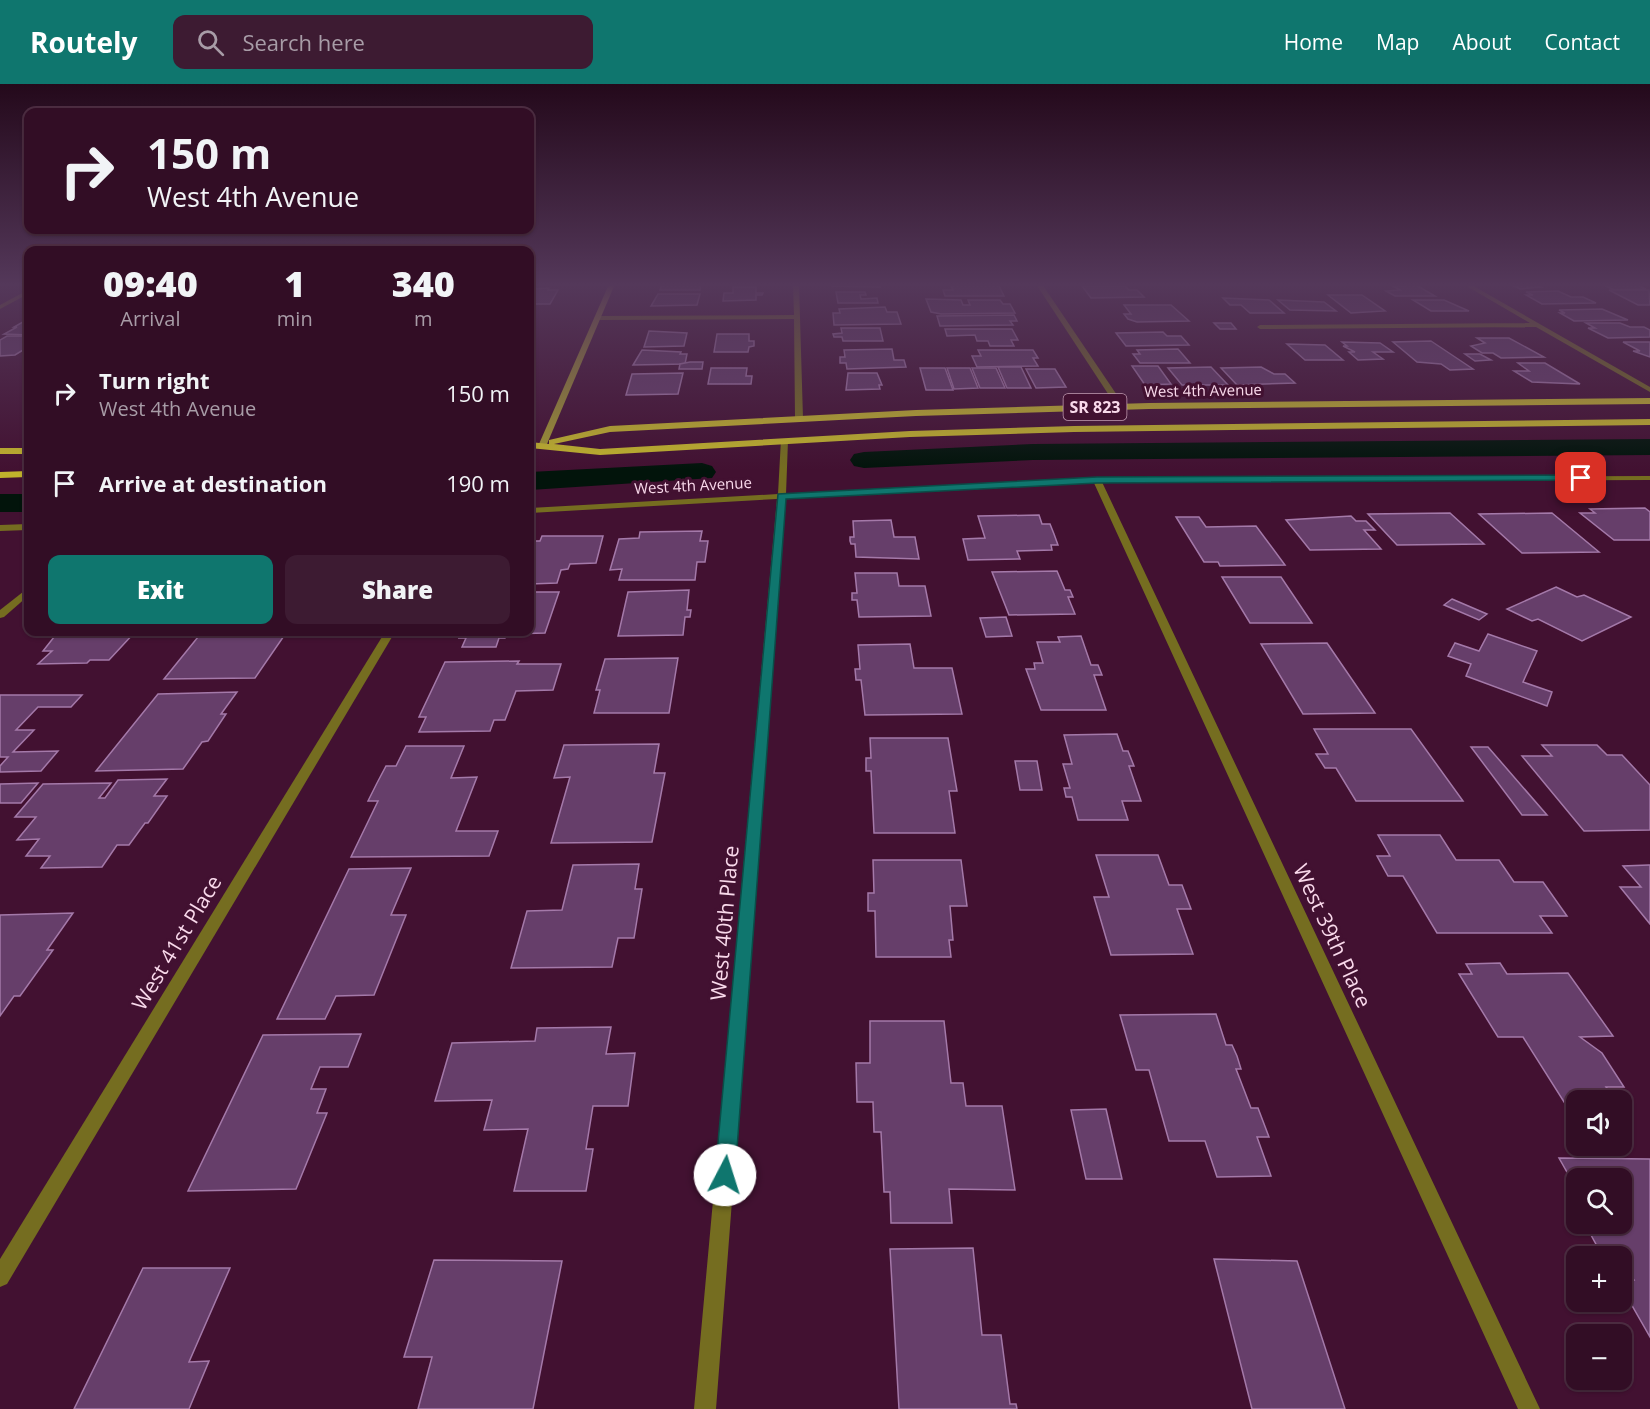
<!DOCTYPE html>
<html lang="en">
<head>
<meta charset="utf-8">
<style>
	:root { --surface:#320d25; --page:#3d1b32; --text:#f1f3f6; --muted:#a89ca7; --line:#4d2d42; --accent:#0f766e }
	body { margin:0; font-family:"Open Sans",sans-serif; background:var(--page); color:var(--text); height:100vh; display:flex; flex-direction:column; font-size:22px; white-space:nowrap }
	* { box-sizing:border-box; margin:0 }
	p { font-size:20px; color:var(--muted) }
	.icon { flex:none; width:33px; height:33px; fill:none; stroke:currentColor; stroke-width:2; stroke-linecap:round; stroke-linejoin:round }
	.map { position:relative; flex:1; overflow:hidden }
	.drawer { position:absolute; left:24px; top:162px; width:510px; height:390px; display:flex; flex-direction:column; background:var(--surface); border-radius:12px; box-shadow:0 2px 4px #0004,0 0 0 2px var(--line) }
	.drawer>* { flex:none }
	.top-card { position:absolute; left:24px; top:24px; width:510px; height:126px; border-radius:12px; box-shadow:0 2px 4px #0004,0 0 0 2px var(--line); background:#320d25; color:var(--text); overflow:hidden }
	.buttons { position:absolute; left:1566px; top:1006px; display:grid; gap:12px }
	.buttons a { display:grid; place-items:center; width:66px; height:66px; border-radius:12px; background:var(--surface); box-shadow:0 2px 4px #0004,0 0 0 2px var(--line); font-size:30px }
	.pin { position:absolute; display:grid; place-items:center; width:51px; height:51px; color:#fff; margin:-26px; border-radius:12px; box-shadow:0 3px 9px #0006 }
	.me { position:absolute; width:66px; margin:-33px; rotate:5deg; stroke-linejoin:round; filter:drop-shadow(0 0 4px #0008) }
	.turn { display:flex; align-items:center; gap:21px; height:126px; padding:0 24px; font-size:27px }
	.turn .icon { width:78px; height:78px; stroke-width:2.5 }
	.turn b { display:block; font-size:42px; line-height:51px }
	.eta { display:flex; justify-content:space-evenly; align-items:center; height:102px; text-align:center }
	.eta b { font-size:36px; font-weight:800; line-height:42px }
	.primary-button { display:flex; gap:12px; margin-top:auto; padding:12px 24px }
	.primary-button a { flex:1; height:69px; border-radius:12px; background:var(--accent); color:#fff; font-size:24px; font-weight:800; line-height:69px; text-align:center }
	.primary-button a+a { background:var(--page); color:var(--text) }
	ul { padding:0; list-style:none }
	li { display:flex; align-items:center; gap:18px; height:90px; padding:0 24px }
	li div { flex:1 }
	li b { display:block; font-size:22px }
	li em { font-style:normal }
	header { display:flex; align-items:center; gap:36px; box-sizing:border-box; height:84px; padding:0 30px; background:var(--accent); color:#fff }
	header strong { font-size:28px }
	nav { display:flex; gap:33px; margin-inline-start:auto; font-size:21px }
	.search { width:420px; height:54px; background:var(--page); display:flex; align-items:center; gap:15px; box-sizing:border-box; padding:0 21px; border-radius:12px; color:var(--muted); font-size:22px }
	.map>svg:first-child { display:block }
	.lines { fill:none; stroke-linecap:round; stroke-linejoin:round }
	.canal { fill:#02140b; fill-rule:evenodd }
	.building { fill:#663e6a; stroke:#a479a9; stroke-width:1.5 }
	.street { fill:#756d20; fill-rule:evenodd }
	.secondary { fill:#9f9433; fill-rule:evenodd }
	.primary { fill:#c0b32c; fill-rule:evenodd }
	.route { fill:#0f766e; stroke:#0a4d48; stroke-width:1.5 }
	.labels { text-anchor:middle; stroke-width:6; stroke-linejoin:round; paint-order:stroke }
	.far-street-label { font-size:15px; fill:#f9d9eb; stroke:#421131 }
	.shield { fill:#421131; stroke:#c29db3; stroke-width:1.5 }
	.shield-label { font-size:16px; font-weight:bold; fill:#f9d9eb }
	.near-street-label { font-size:21px; fill:#f9d9eb; stroke:#421131 }
</style>
</head>
<body>
<header>
<strong>Routely</strong>
<div class="search"><svg class="icon" aria-label="search" viewBox="0 0 24 24"><circle cx="10" cy="10" r="6"/><path d="M15 15l6 6"/></svg>Search here</div>
<nav><a>Home</a><a>Map</a><a>About</a><a>Contact</a></nav>
</header>
<div class="map">
<svg width="1650" height="1325" viewBox="0 0 1650 1325">
	<rect width="100%" height="100%" fill="#421131"/>
	<g class="lines">
		<g class="canal">
			<path d="M1650,355V371L1033,376L864,384L854,382L850,376L854,370L864,368L1033,360Z"/>
			<path d="M702,379L712,382L716,388L712,394L530,406V388Z"/>
			<rect x="0" y="410" width="28" height="18"/>
		</g>
	</g>
	<g class="building">
		<path d="M662,200H701L700,206H660Z"/>
		<path d="M832,200H880V203L832,202Z"/>
		<path d="M950,200H998L1004,212H945L943,206H953Z"/>
		<path d="M1510,200H1535L1541,203L1520,205Z"/>
		<path d="M1589,200H1635L1646,205L1614,206L1604,201Z"/>
		<path d="M1416,201L1435,212H1395L1386,207L1400,206L1393,202Z"/>
		<path d="M1082,202H1125L1129,206H1137L1144,213L1091,214Z"/>
		<path d="M733,203H756V209H763L762,211H756V216L723,217L724,209H733Z"/>
		<path d="M549,204L548,206H558L550,220H530V205Z"/>
		<path d="M1609,206H1649L1650,221H1638Z"/>
		<path d="M1558,207L1571,213H1583L1596,219L1542,220L1526,211H1533L1526,208Z"/>
		<path d="M836,208H865L866,211H860L861,215L877,214L878,219H838Z"/>
		<path d="M658,210H700L697,221L651,222Z"/>
		<path d="M1328,211H1362L1385,227L1351,229Z"/>
		<path d="M1223,214L1269,216L1284,229H1250L1241,221H1230Z"/>
		<path d="M926,215L961,216L963,221H970L968,216H1000L1003,220H1010L1015,229L941,230L931,228Z"/>
		<path d="M1278,216L1324,218L1336,227L1290,226Z"/>
		<path d="M1413,216H1444L1469,227H1431Z"/>
		<path d="M1124,221H1171L1189,237L1137,238L1128,235L1124,230H1131Z"/>
		<path d="M885,223L887,228H897L901,240L834,241L833,229H840L839,225Z"/>
		<path d="M1602,225L1628,236L1574,237L1560,229H1565L1559,226Z"/>
		<path d="M1014,231L1017,237H1010L1013,241L940,242L937,232Z"/>
		<path d="M28,235V251L4,250L17,243H14Z"/>
		<path d="M1214,239H1231L1236,245H1220Z"/>
		<path d="M1586,239H1620L1630,243H1644L1650,246V253L1608,254L1588,244H1595Z"/>
		<path d="M841,244H880L883,257H843L842,253H834L833,250L842,249Z"/>
		<path d="M945,245H1012L1018,256H1011L1014,262H990L988,257H977L975,251L947,252Z"/>
		<path d="M649,247L687,249L684,262L644,263Z"/>
		<path d="M1163,248L1167,252H1181L1189,261L1126,262L1116,249Z"/>
		<path d="M717,250H749V257H754V262L749,263L748,268H714Z"/>
		<path d="M7,252H28L25,257H28V263L15,271L0,272V256Z"/>
		<path d="M1477,254H1509L1544,273L1501,274L1493,269H1482L1471,262L1485,259Z"/>
		<path d="M1431,257L1473,285L1450,286L1441,280L1417,278L1393,258Z"/>
		<path d="M1342,258L1380,259L1393,268H1373L1383,275L1358,276L1349,268H1355L1343,262H1347Z"/>
		<path d="M1623,258H1650V273L1633,267H1640Z"/>
		<path d="M1287,260L1325,261L1343,276H1305Z"/>
		<path d="M892,265L894,276H904L906,283L847,285L846,279H840V273H845L844,266Z"/>
		<path d="M1178,265L1190,279H1140L1133,270H1140L1137,266Z"/>
		<path d="M642,266L681,268L680,270H687L685,280L633,281Z"/>
		<path d="M978,266H1033L1038,274H1033L1038,282L977,283L972,272H981Z"/>
		<path d="M1465,270H1480L1491,276L1475,277Z"/>
		<path d="M690,278H703L702,285H679L680,280Z"/>
		<path d="M1518,279H1545L1580,300L1532,298L1514,287H1529Z"/>
		<path d="M1132,282H1158L1171,300L1145,301Z"/>
		<path d="M998,283H1021L1031,304H1007Z"/>
		<path d="M1211,283L1228,301H1182L1168,284Z"/>
		<path d="M1261,283L1274,290H1285L1295,299L1237,301L1221,284Z"/>
		<path d="M711,284H747L746,292H752L751,300H708Z"/>
		<path d="M920,284H945L953,306H926Z"/>
		<path d="M947,284H970L978,304L954,305Z"/>
		<path d="M972,284H996L1005,304H980Z"/>
		<path d="M1026,285H1055L1066,303L1036,304Z"/>
		<path d="M683,289L678,310L626,311L632,290Z"/>
		<path d="M848,289H877L882,301H879L880,305L846,306Z"/>
		<path d="M1645,424L1650,428V456H1614L1580,429H1595L1590,425Z"/>
		<path d="M1450,429L1484,460L1397,461L1368,430Z"/>
		<path d="M1552,429L1599,468L1522,469L1479,430Z"/>
		<path d="M1039,431L1042,440H1050L1054,450L1058,461H1051L1052,466L1017,467L1020,475L968,476L963,455L985,454L978,432Z"/>
		<path d="M1351,432L1356,437H1366L1375,446H1364L1381,465L1310,466L1286,436Z"/>
		<path d="M1176,433H1199L1206,443L1256,442L1285,481L1220,482L1218,478H1204Z"/>
		<path d="M891,436L894,453H915L919,475L856,473L855,460H851L850,457V453H854L853,437Z"/>
		<path d="M702,447L700,457H708L705,478H697L695,496H619L622,485L610,486L619,455L639,454L640,448Z"/>
		<path d="M542,452H603L596,479L570,480L568,485L561,486L557,499L530,500V457H540Z"/>
		<path d="M1057,487L1065,506H1070L1073,513H1068L1075,530L1009,531L992,488Z"/>
		<path d="M855,489H897L899,502H925L931,532L859,533L857,516H852V509H857Z"/>
		<path d="M1222,493H1281L1312,539H1250Z"/>
		<path d="M1556,503L1577,513L1584,511L1631,533L1582,557L1538,535L1532,537L1507,525Z"/>
		<path d="M689,506L687,526H691L690,533H685L683,551L618,552L628,508Z"/>
		<path d="M530,508H559L545,549L507,550L505,554H499L496,563H462L466,554H459L462,548H530Z"/>
		<path d="M1452,515L1487,530L1479,536L1444,521Z"/>
		<path d="M1006,533L1012,552L986,553L980,534Z"/>
		<path d="M58,548H135L109,576H90L87,579L38,580L52,567H43Z"/>
		<path d="M232,548L286,549L255,594L164,595L198,553H227Z"/>
		<path d="M1488,550L1537,567L1523,598L1552,608L1547,622L1466,592L1471,580L1448,572L1455,559L1479,567Z"/>
		<path d="M1081,552L1091,581H1098L1102,591H1094L1106,626H1041L1026,585H1035L1034,579H1043L1037,558H1060L1058,553Z"/>
		<path d="M1327,559L1375,629L1303,630L1261,560Z"/>
		<path d="M910,560L914,584H952L962,630L865,631L861,596H856L855,585H860L858,561Z"/>
		<path d="M678,574L669,629H594L600,606H596L605,575Z"/>
		<path d="M519,577L517,580H561L553,606L516,607L505,636H494L490,647L419,648L426,633H419L445,578Z"/>
		<path d="M237,608L221,630H226L208,657L202,658L183,685L96,687L158,610Z"/>
		<path d="M0,611H82L71,623H38L16,646H34L13,668L58,667L41,687L0,688V682L8,673H0Z"/>
		<path d="M1314,645H1411L1463,717H1356L1336,684H1325L1316,670H1328Z"/>
		<path d="M1117,650L1123,667H1128L1134,682H1129L1141,717H1122L1128,736H1078L1072,713H1066L1064,704H1070L1063,680H1072L1064,651Z"/>
		<path d="M870,654H948L957,707H949L955,749H874L871,687H866V674H871Z"/>
		<path d="M659,660L654,689H665L652,758L551,759L570,693L554,694L564,661Z"/>
		<path d="M1542,661H1597L1607,671H1622L1650,701V746L1584,747L1522,672H1552Z"/>
		<path d="M406,662H464L451,694L477,693L456,747H498L489,772L351,773L378,717H368L377,699L386,682H396Z"/>
		<path d="M1471,663H1488L1547,731H1522Z"/>
		<path d="M1015,677H1037L1042,706H1020Z"/>
		<path d="M167,695L154,712H167L148,739H145L129,761H117L102,783L41,784L50,772H26L39,755L17,756L36,733H15L43,700L111,699L99,714H105L118,696Z"/>
		<path d="M38,699L21,719H0V700Z"/>
		<path d="M1378,751H1440L1456,776H1499L1514,798H1543L1567,832H1540L1552,849H1437L1403,792H1388L1377,772H1390Z"/>
		<path d="M1096,771H1158L1169,801H1182L1191,825H1177L1193,870L1111,871L1094,813H1109Z"/>
		<path d="M873,776H961L967,822H950L953,856H949L951,873H876L875,827H868V809H874Z"/>
		<path d="M639,780L635,805H642L634,854H618L612,883L511,884L527,827L562,826L573,781Z"/>
		<path d="M1649,781H1650V840L1620,803H1641L1623,782Z"/>
		<path d="M411,784L391,831H406L374,911L336,912L325,935H277L349,785Z"/>
		<path d="M73,829L47,866H53L20,912H14L0,932V831Z"/>
		<path d="M1500,879L1507,890L1568,889L1613,952L1580,953L1602,969L1624,1003H1606L1616,1017H1576V1029H1571L1523,953H1498L1459,890H1472L1466,880Z"/>
		<path d="M1216,930L1226,961H1232L1237,972L1241,985H1236L1251,1024H1258L1269,1053H1257L1271,1092L1217,1093L1205,1057H1169L1149,986H1136L1120,931Z"/>
		<path d="M870,937H944L951,999H963L966,1022H1002L1015,1106L949,1105L952,1139H891L890,1108H884L881,1048H874L873,1018H857L856,979H870Z"/>
		<path d="M611,943L606,970L635,969L628,1022H593L586,1065H593L586,1107H514L528,1045L484,1046L492,1016L435,1017L452,959L535,957L537,944Z"/>
		<path d="M361,950L348,983H320L311,1005H326L317,1029H327L296,1105L188,1107L263,951Z"/>
		<path d="M1106,1025L1122,1095H1086L1071,1026Z"/>
		<path d="M1559,1074L1650,1075V1253L1622,1204V1196H1634L1626,1183H1622V1173H1603L1585,1140H1622V1095H1576V1104Z"/>
		<path d="M973,1164L982,1251H1001L1010,1320H1016L1017,1325H899L890,1165Z"/>
		<path d="M1214,1175L1297,1177L1345,1325H1252Z"/>
		<path d="M434,1176L562,1177L533,1325H418L432,1273H404Z"/>
		<path d="M143,1184H230L189,1278L209,1277L189,1325H74Z"/>
	</g>
	<g class="lines">
		<g class="street">
			<path d="M793,200H799L803,334L799,336L795,334L794,235L597,236L594,234L597,232L794,231Z"/>
			<path d="M1036,200H1042L1125,323L1124,325H1118Z"/>
			<path d="M1463,200H1470L1650,303V308L1536,243L1260,245L1257,243L1260,241L1530,239Z"/>
			<path d="M28,206V210L0,225V221Z"/>
			<path d="M781,355L788,357L786,410L1097,394L1650,392V396L1102,398L1540,1325H1518L1094,399L786,415L716,1325H694L777,415L530,429V424L778,410Z"/>
			<path d="M28,440V446L0,447V441Z"/>
			<path d="M28,504V512L4,533L0,534V526Z"/>
			<path d="M385,548H395L7,1200L0,1203V1175Z"/>
		</g>
		<path class="secondary" d="M609,200H615L547,360L540,362L539,360Z"/>
		<g class="primary">
			<path d="M1650,314V320L1149,325L916,332L610,348L554,360L600,365L910,347L1074,342L1650,335V341L1074,348L910,353L600,371L530,364V358L549,360V356L610,342L916,326L1149,319Z"/>
			<rect x="0" y="364" width="28" height="6"/>
			<path d="M28,387V393L0,394V388Z"/>
		</g>
	</g>
	<linearGradient id="sky" x2="0" y2="1"><stop stop-color="#24091b"/><stop offset="0.52" stop-color="#54385a"/><stop offset="1" stop-color="#54385a" stop-opacity="0"/></linearGradient>
	<rect width="1650" height="386" fill="url(#sky)"/>
	<path class="route" d="M1581,391L1586,394L1584,396L1097,399L786,415L735,1091L732,1098L725,1101L718,1098L715,1091L778,410L1097,393Z"/>
	<g class="labels">
		<g class="far-street-label">
			<text transform="translate(1203 307) rotate(-1)" y="5">West 4th Avenue</text>
			<text transform="translate(693 402) rotate(-3)" y="5">West 4th Avenue</text>
		</g>
		<rect class="shield" x="1063.5" y="310" width="63" height="26" rx="4.5"/>
		<g class="shield-label">
			<text x="1095" y="329">SR 823</text>
		</g>
		<g class="near-street-label">
			<text transform="translate(725 839) rotate(-85)" y="7">West 40th Place</text>
			<text transform="translate(1332 852) rotate(65)" y="7">West 39th Place</text>
			<text transform="translate(177 859) rotate(-59)" y="7">West 41st Place</text>
		</g>
	</g>
</svg>
<div class="buttons">
<a><svg class="icon" aria-label="sound" viewBox="0 0 24 24"><path d="M4 9h4l5-4v14l-5-4H4zM17 9q2 3 0 6"/></svg></a>
<a><svg class="icon" aria-label="search" viewBox="0 0 24 24"><circle cx="10" cy="10" r="6"/><path d="M15 15l6 6"/></svg></a>
<a>+</a>
<a>−</a>
</div>
<div class="pin" style="left:1581px;top:394px;background:#d93025"><svg class="icon" aria-label="arrive" viewBox="0 0 24 24"><path d="M6 21V4h12l-3 4 3 4H6"/></svg></div>
<svg class="me" style="left:725px;top:1091px" viewBox="-20 -20 40 40"><circle r="19" fill="#fff"/><path d="M0-13L10 11 0 6-10 11z" fill="#0f766e"/></svg>
<div class="top-card">
<div class="turn"><svg class="icon" aria-label="right" viewBox="0 0 24 24"><path d="M7 20v-9h11M14 6l5 5-5 5"/></svg><div><b>150 m</b>West 4th Avenue</div></div>
</div>
<section class="drawer">
<div class="eta">
<div><b>09:40</b><p>Arrival</p></div>
<div><b>1</b><p>min</p></div>
<div><b>340</b><p>m</p></div>
</div>
<ul>
<li><svg class="icon" aria-label="right" viewBox="0 0 24 24"><path d="M7 20v-9h11M14 6l5 5-5 5"/></svg><div><b>Turn right</b><p>West 4th Avenue</p></div><em>150 m</em></li>
<li><svg class="icon" aria-label="arrive" viewBox="0 0 24 24"><path d="M6 21V4h12l-3 4 3 4H6"/></svg><div><b>Arrive at destination</b></div><em>190 m</em></li>
</ul>
<div class="primary-button"><a>Exit</a><a>Share</a></div>
</section>
</div>
</body>
</html>
